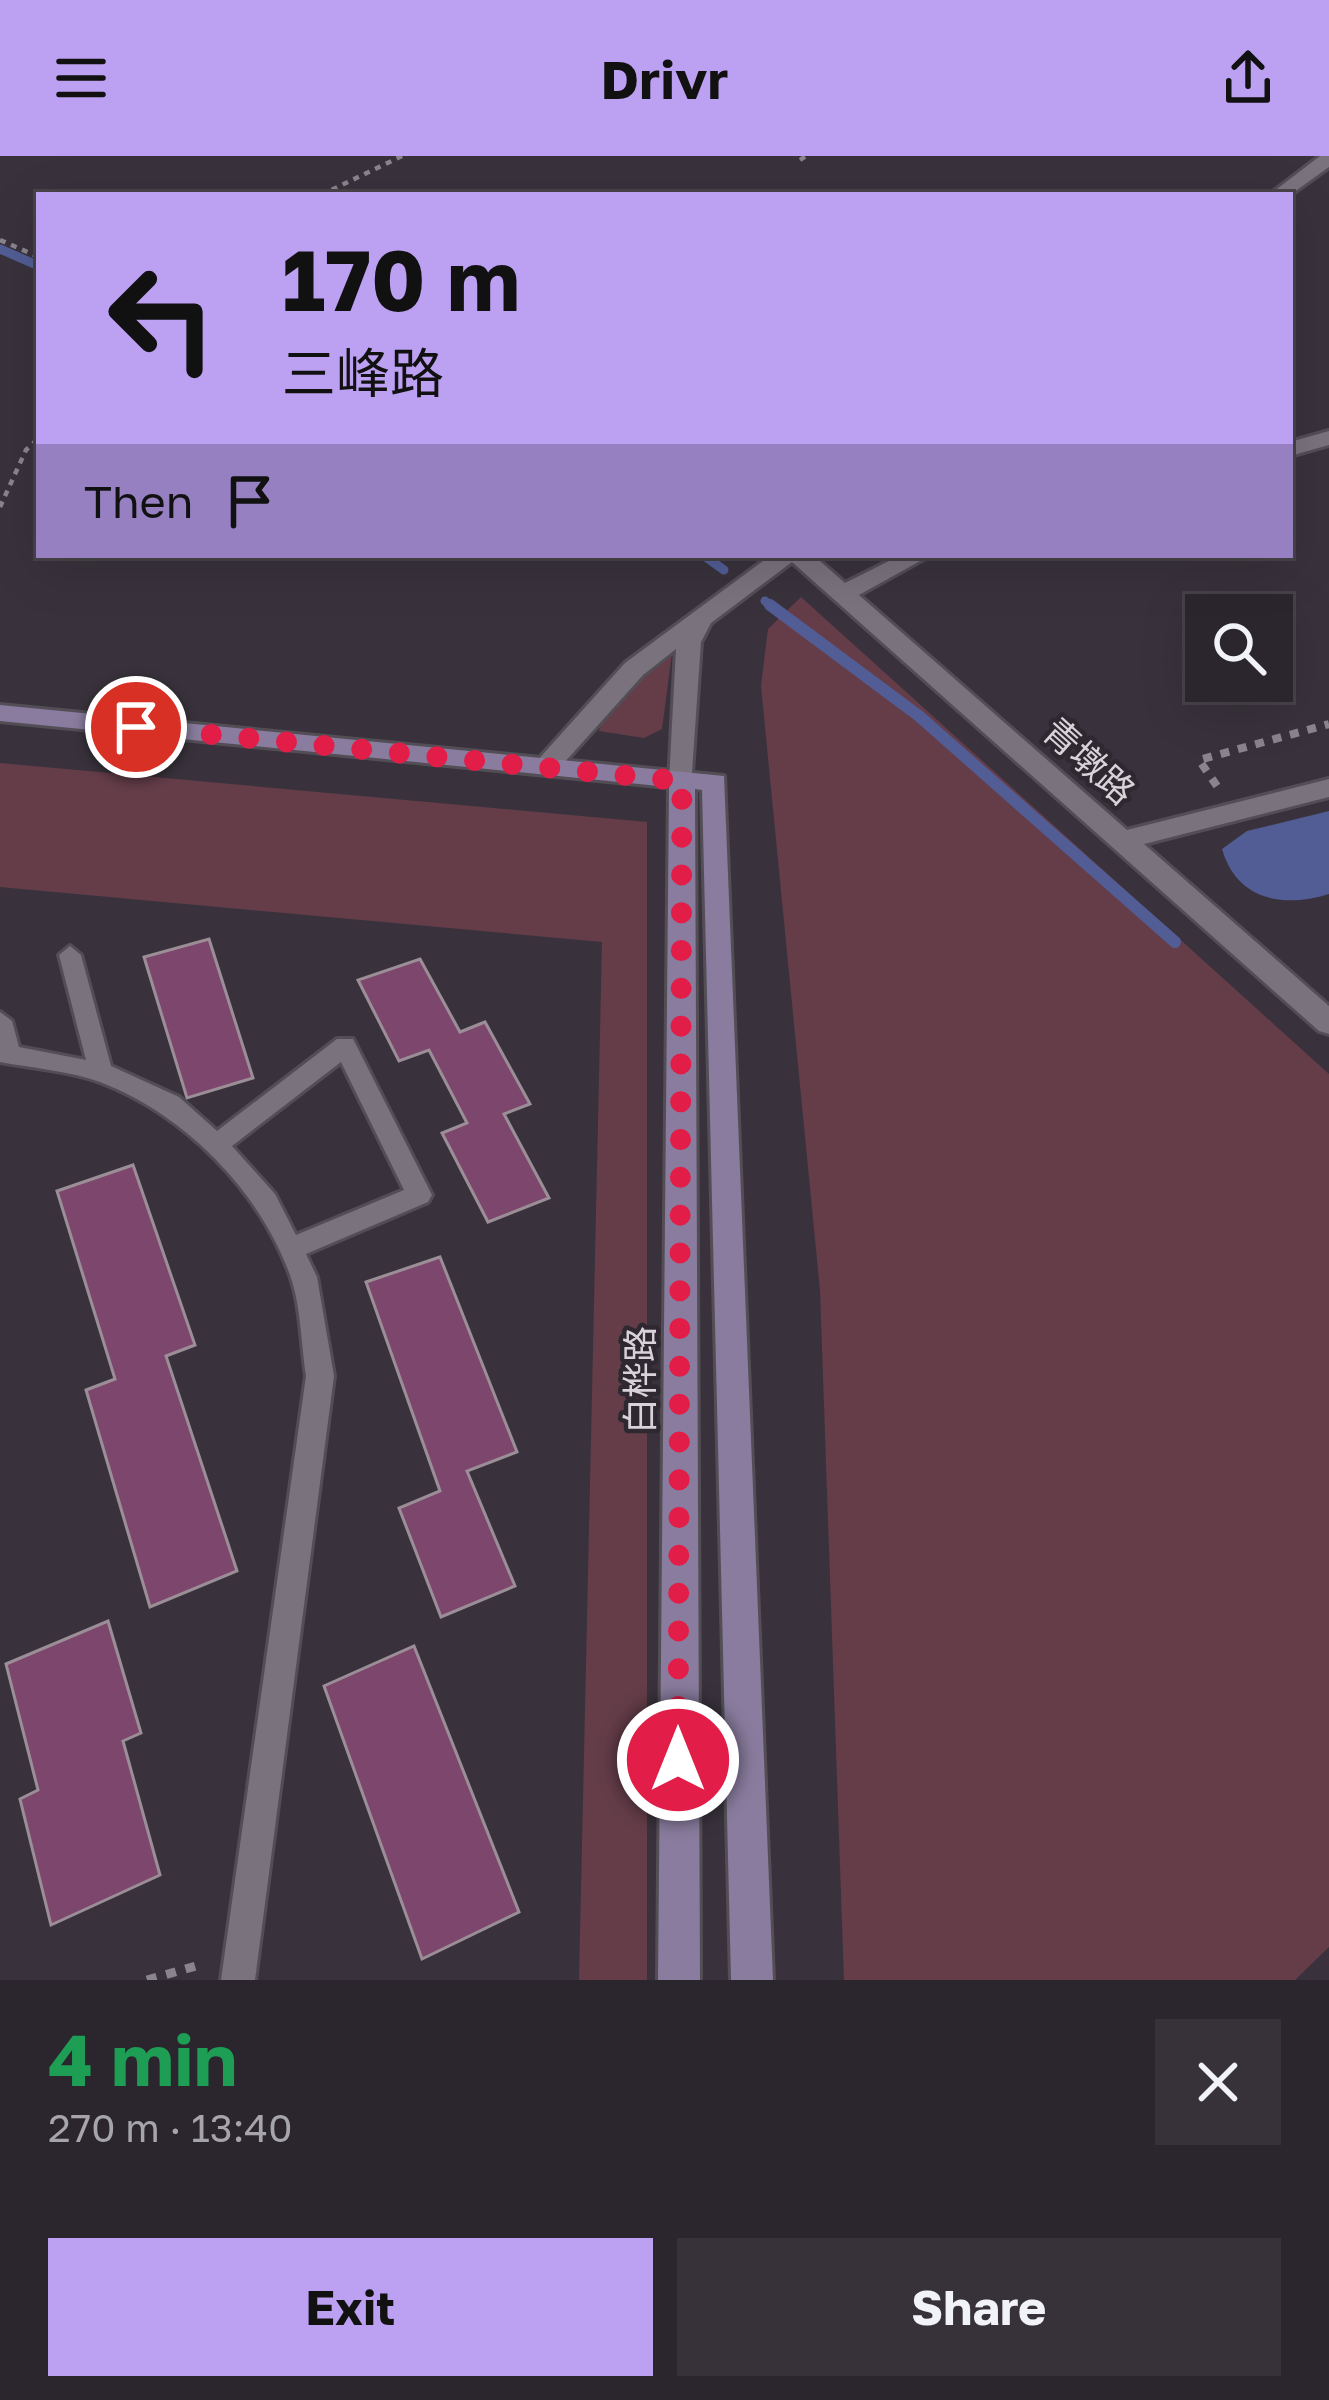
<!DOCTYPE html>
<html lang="en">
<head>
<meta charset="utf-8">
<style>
	:root { --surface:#2b262d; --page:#373239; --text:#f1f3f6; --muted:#a6a5aa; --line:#474349; --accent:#bca0f2 }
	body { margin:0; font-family:"Golos Text","Noto Sans SC",sans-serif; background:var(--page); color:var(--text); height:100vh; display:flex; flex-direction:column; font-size:45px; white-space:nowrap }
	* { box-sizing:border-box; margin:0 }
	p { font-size:39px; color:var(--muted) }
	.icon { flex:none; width:66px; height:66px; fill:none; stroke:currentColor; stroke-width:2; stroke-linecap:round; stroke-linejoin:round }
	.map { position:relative; height:1824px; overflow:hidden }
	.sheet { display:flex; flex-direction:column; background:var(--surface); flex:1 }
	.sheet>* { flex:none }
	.guide { position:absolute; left:36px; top:36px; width:1257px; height:366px; border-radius:0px; box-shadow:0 12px 48px #0002,0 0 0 3px var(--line); background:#bca0f2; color:#111; overflow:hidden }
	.tools { position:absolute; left:1185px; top:438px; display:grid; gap:24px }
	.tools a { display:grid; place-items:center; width:108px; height:108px; border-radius:0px; background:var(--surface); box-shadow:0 12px 48px #0002,0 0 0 3px var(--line); font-size:60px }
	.pin { position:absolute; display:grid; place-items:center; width:102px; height:102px; color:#fff; margin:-51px; border:6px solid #fff; border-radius:50%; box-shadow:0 3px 12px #0007 }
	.me { position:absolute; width:132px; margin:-66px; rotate:0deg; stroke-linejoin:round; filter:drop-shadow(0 0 9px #0008) }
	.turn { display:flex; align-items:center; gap:42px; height:252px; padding:0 48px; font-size:54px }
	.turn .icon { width:156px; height:156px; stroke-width:2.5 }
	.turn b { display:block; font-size:84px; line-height:102px }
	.then { display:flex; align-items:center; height:114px; padding:0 48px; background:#0003; gap:24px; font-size:45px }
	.round { display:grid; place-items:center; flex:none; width:126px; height:126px; border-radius:0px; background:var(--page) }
	.head { display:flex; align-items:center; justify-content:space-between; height:204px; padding:0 48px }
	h1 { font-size:72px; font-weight:700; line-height:90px; color:#1e9e55 }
	.button { display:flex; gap:24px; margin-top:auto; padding:24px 48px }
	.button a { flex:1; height:138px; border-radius:0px; background:var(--accent); color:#111; font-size:48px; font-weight:700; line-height:138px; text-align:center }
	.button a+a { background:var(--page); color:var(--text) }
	header { display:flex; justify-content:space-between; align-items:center; height:156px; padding:0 48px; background:var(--accent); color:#111; font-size:54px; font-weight:700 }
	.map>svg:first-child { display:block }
	.green { fill:#643d49 }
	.water { fill:#525d95 }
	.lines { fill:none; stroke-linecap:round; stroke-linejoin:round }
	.stream-far1 { stroke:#525d95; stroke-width:9 }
	.stream { stroke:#525d95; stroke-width:12 }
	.building { fill:#7d476d; stroke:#9b8e96; stroke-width:3 }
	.lane-casing { stroke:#534e56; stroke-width:6 }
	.street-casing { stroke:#534e56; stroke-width:6 }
	.secondary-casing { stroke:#534e56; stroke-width:6 }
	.path-far2 { stroke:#8a858d; stroke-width:4.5; stroke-dasharray:6 6; stroke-linecap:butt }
	.path-far1 { stroke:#8a858d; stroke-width:8; stroke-dasharray:9 9; stroke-linecap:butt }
	.path { stroke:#8a858d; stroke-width:9; stroke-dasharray:10 10; stroke-linecap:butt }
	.lane { fill:#7a727d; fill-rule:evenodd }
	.street { fill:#7a727d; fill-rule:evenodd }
	.secondary { fill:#897c9e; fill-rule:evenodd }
	.route { stroke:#e11d48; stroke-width:21; stroke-dasharray:0 37.8 }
	.labels { text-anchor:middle; stroke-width:9; stroke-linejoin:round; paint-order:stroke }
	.street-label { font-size:36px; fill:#d7d3d9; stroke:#2f2831 }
</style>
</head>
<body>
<header><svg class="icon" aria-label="menu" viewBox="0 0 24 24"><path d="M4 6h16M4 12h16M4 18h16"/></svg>Drivr<svg class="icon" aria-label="share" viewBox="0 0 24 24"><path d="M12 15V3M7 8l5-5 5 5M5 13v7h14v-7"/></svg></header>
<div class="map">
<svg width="1329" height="1824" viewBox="0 0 1329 1824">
	<rect width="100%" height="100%" fill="#39323c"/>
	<g class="green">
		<path d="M801,441L1329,918V1791L1295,1824H844L820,1134L761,530L768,473Z"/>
		<path d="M672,497L662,573L644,582L599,575C605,547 646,511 672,497Z"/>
		<path d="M0,607L647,666V1824H579L602,786L0,731Z"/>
	</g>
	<path class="water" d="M1329,655V738C1284,752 1237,745 1222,693L1247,675Z"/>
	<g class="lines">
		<g class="stream-far1">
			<path d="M0,93L39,110"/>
			<path d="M703,399L724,414"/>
			<path d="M765,445L774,452"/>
		</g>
		<path class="stream" d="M770,449L919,560L1175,786"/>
	</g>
	<g class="building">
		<path d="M209,783L253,922L187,942L144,801Z"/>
		<path d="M420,803L460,876L485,866L530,948L504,958L549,1042L488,1066L442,977L467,967L429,894L399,905L358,824Z"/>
		<path d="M133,1009L195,1189L166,1200L237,1415L150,1451L86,1234L115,1223L57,1035Z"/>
		<path d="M440,1101L517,1296L467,1315L515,1430L441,1461L399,1352L440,1335L366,1126Z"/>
		<path d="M108,1465L141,1577L123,1585L160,1719L51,1769L20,1643L38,1634L6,1508Z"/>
		<path d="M414,1490L519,1756L422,1803L324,1530Z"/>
	</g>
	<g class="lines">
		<g class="lane-casing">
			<path id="lane" d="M70,790L81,799L111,910L179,941L217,975L337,883H353L432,1039L428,1046L306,1098L317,1121L334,1220L255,1824H221L306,1220C301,1188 301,1150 290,1119C259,1034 184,958 100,926C70,915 32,912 0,906V856L12,865L19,891L86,904L59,799ZM341,906L404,1034L296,1079L275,1038L232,990Z"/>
		</g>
		<g class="street-casing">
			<g id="street">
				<path d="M1320,0H1329V11L1290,39H1269Z"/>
				<path d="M1329,275V289L1290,300V286Z"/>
				<path d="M771,399H813L845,427L901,399H931L859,439L1127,674L1329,623V641L1144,688L1329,850V878L1319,875L792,406L711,467L701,486L691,631H673L669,625L676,493L643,519L554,618H536L532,612L536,606L625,507Z"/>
			</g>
		</g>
		<g class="secondary-casing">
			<path id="secondary" d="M0,549L724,620L773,1824H731L702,634L695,633L700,1824H658L669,631L0,565Z"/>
		</g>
		<g class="path-far2">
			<path d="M800,4L806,0"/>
			<path d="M321,39L402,0"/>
			<path d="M0,84L39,101"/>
			<path d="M0,351L26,294L39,282"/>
		</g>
		<path class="path-far1" d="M1217,630L1199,604L1329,568"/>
		<path class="path" d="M147,1824L203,1808"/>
		<use href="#lane" class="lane"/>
		<use href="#street" class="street"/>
		<use href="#secondary" class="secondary"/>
	</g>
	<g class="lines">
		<path class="route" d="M136,571L682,625L678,1604"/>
	</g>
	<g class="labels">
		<g class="street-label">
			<text transform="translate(1089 605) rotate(42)" y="13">青墩路</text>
			<text transform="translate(640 1224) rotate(-90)" y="13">白桦路</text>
		</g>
	</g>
</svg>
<div class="tools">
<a><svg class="icon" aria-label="search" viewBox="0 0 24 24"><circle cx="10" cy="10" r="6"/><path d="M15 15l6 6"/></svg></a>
</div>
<div class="pin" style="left:136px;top:571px;background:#d93025"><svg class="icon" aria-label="arrive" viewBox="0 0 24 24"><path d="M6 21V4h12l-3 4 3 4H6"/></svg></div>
<svg class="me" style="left:678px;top:1604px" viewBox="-20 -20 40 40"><circle r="17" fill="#e11d48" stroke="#fff" stroke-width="3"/><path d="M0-11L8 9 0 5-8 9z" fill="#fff"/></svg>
<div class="guide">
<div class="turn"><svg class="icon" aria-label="left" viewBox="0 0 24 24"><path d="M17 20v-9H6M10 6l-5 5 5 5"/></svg><div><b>170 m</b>三峰路</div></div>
<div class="then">Then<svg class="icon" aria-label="arrive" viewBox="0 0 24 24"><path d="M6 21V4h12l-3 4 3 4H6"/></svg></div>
</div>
</div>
<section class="sheet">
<div class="head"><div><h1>4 min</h1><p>270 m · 13:40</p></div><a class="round"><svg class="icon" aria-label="close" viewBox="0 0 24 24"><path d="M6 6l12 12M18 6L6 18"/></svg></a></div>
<div class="button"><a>Exit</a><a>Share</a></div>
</section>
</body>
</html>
